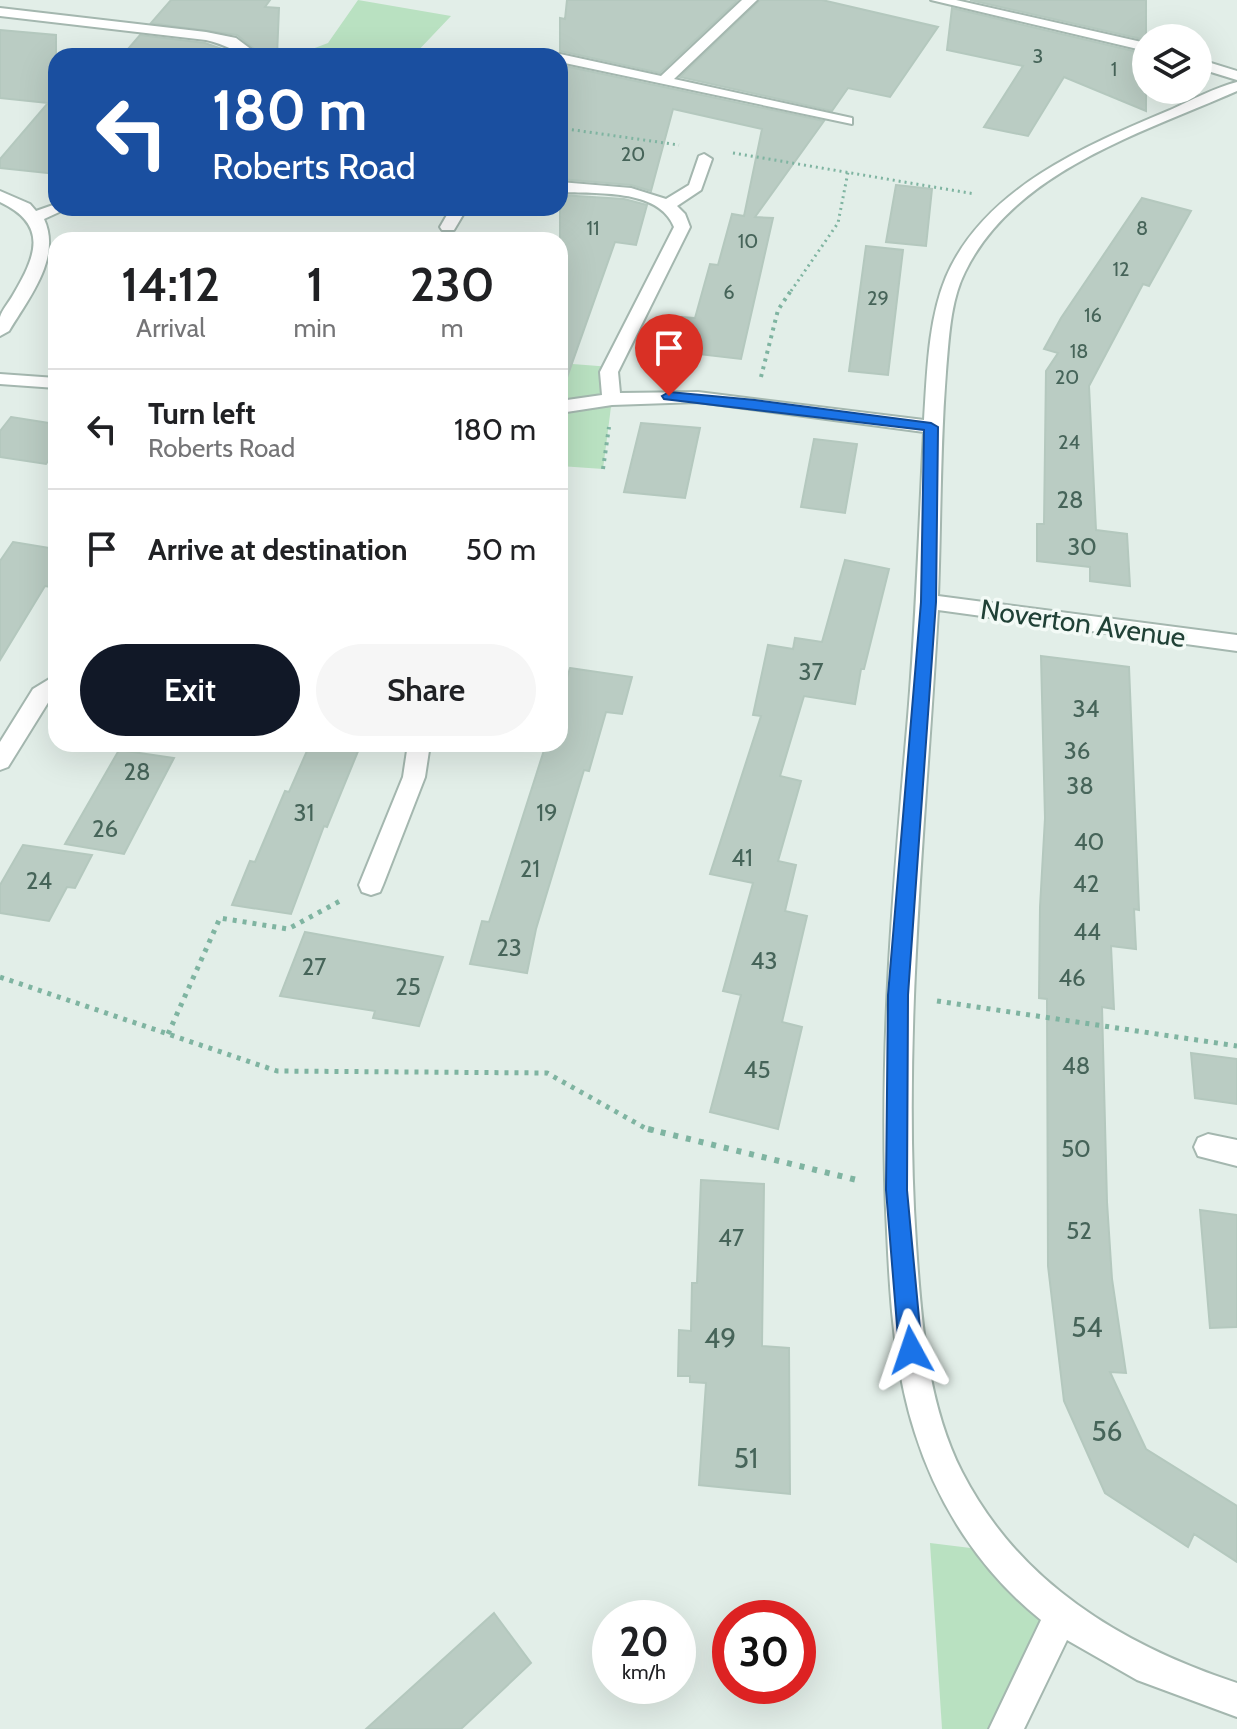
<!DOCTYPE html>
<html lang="en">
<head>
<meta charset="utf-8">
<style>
	:root { --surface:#fff; --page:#f6f6f6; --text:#202124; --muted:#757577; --line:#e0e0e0; --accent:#111827 }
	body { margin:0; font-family:Cabin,sans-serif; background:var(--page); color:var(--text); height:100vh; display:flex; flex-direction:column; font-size:30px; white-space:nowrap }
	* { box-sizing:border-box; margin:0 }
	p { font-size:26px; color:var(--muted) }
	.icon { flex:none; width:44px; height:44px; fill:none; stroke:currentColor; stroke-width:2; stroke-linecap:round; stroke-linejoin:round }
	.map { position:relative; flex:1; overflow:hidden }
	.panel { position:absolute; left:48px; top:232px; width:520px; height:520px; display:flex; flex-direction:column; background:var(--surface); border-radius:24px; box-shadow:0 8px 32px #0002 }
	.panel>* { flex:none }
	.guide { position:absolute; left:48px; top:48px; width:520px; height:168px; border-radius:24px; box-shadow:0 8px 32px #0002; background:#1a4fa0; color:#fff; overflow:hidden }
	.fabs { position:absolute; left:1132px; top:24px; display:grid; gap:16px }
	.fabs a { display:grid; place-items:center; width:80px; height:80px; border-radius:50%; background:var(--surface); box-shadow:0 8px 32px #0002; font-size:40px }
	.speed { position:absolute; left:592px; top:1600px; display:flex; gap:16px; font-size:40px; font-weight:700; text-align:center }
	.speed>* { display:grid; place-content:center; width:104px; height:104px; border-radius:50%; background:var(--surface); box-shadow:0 8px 32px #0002; line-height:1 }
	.speed small { font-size:20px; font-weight:400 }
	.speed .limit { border:12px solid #d22; background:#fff; color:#111 }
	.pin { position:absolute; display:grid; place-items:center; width:68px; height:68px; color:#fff; margin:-82px -34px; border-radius:50% 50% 50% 0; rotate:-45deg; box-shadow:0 0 8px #0007 }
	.pin .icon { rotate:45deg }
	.me { position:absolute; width:88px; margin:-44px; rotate:355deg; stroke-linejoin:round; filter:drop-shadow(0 0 6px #0008) }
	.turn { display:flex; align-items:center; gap:28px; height:168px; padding:0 32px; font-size:36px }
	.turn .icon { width:104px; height:104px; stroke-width:2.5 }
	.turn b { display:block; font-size:56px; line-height:68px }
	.eta { display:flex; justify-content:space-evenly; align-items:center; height:136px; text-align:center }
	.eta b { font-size:48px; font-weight:600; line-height:56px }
	.cta { display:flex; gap:16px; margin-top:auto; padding:16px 32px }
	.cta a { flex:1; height:92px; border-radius:48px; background:var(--accent); color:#fff; font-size:32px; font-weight:600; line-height:92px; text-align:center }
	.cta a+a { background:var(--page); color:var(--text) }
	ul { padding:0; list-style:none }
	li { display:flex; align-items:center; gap:24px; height:120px; padding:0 32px; border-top:2px solid var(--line) }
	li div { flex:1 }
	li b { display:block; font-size:30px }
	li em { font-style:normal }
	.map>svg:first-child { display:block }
	.green { fill:#b9e1c1 }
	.building { fill:#baccc3; stroke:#b4c8be; stroke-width:2 }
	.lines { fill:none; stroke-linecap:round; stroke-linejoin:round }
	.minor-casing { stroke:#a4b7af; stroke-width:4 }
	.path-far3 { stroke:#7fb4a1; stroke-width:3; stroke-dasharray:2 4; stroke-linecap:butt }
	.path-far2 { stroke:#7fb4a1; stroke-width:4; stroke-dasharray:3 5; stroke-linecap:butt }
	.path-far1 { stroke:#7fb4a1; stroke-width:5; stroke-dasharray:4 6; stroke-linecap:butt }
	.path { stroke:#7fb4a1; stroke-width:6; stroke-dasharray:5 8; stroke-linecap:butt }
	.minor { fill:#fff; fill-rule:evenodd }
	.route { fill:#1a73e8; stroke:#114b97; stroke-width:2 }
	.labels { text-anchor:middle; stroke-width:7; stroke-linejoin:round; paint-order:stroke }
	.far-number-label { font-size:20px; fill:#466459 }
	.number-label { font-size:24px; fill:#466459 }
	.street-label { font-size:28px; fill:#204136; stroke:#f3faf6 }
	.near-number-label { font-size:28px; fill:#466459 }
</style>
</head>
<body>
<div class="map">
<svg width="1237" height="1729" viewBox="0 0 1237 1729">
	<rect width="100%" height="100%" fill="#e2eee8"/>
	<g class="green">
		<path d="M358,0L451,16L413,56H262L269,45L299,54L328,43Z"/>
		<path d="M560,363L611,367L612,399L603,469L560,466Z"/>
		<path d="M930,1543L995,1551L1060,1618L1006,1729H942Z"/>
	</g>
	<g class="building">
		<path d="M171,0H270L265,7L279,8L277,56H263L237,35L151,23Z"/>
		<path d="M567,0H738L660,73L560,51V18L565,19Z"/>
		<path d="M760,0H822L938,27L890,97L848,88L832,111L680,77Z"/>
		<path d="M970,0H1146V40Z"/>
		<path d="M952,8L1146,54V111L1064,77L1028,136L984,127L1023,66L947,50Z"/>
		<path d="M0,30L56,35V174L0,168V159L48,103L0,98Z"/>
		<path d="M140,35L205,43L242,56H122Z"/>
		<path d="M560,65L824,121L755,217L773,218L741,359L672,351L682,317L695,318L710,264L718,265L732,214L744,216L762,129L673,109L651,191L631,185L560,179Z"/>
		<path d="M896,185L932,189L926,246L886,242Z"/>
		<path d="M560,195L624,199L647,205L636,245L615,242L565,383L560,382Z"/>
		<path d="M1142,198L1191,211L1149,286L1143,284L1089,386L1096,530L1127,534L1130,586L1090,581V567L1037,561V524H1044L1046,371L1058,353L1044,349L1061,318Z"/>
		<path d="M866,246L903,250L888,375L849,371Z"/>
		<path d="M11,417L56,424V450L46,464L0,457V431Z"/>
		<path d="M641,423L700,428L685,498L624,492Z"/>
		<path d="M814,439L857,444L845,513L801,507Z"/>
		<path d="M13,542L56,549V588L45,586L0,660V561Z"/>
		<path d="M845,560L889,569L864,669H861L855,704L804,696L780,776L801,781L778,861L796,865L785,911L807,916L782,1022L802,1027L778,1129L710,1112L741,995L723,991L753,883L710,874L761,716L753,715L768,645L793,649L795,638L822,642Z"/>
		<path d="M1041,656L1129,667L1139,910L1134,909L1136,949L1111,946L1114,1009L1102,1007L1107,1202L1112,1279L1126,1373L1110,1372L1146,1449L1237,1506V1562L1194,1534L1188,1547L1105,1493L1064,1401L1048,1266L1047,999L1039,998L1040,907L1045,818Z"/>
		<path d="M570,668L632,677L622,714L606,712L589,771L584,770L536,929L527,973L470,964L482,921L489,922L546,744H560V700Z"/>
		<path d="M310,744H361L327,827L324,826L291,914L232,905L250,861L255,862L285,791L289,792Z"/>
		<path d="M119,750L174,758L124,854L65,844Z"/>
		<path d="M23,845L92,855L75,888L67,887L49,921L0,913V885Z"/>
		<path d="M305,932L443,957L419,1026L373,1018L375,1011L280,996Z"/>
		<path d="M1191,1053L1237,1059V1104L1195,1098Z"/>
		<path d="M701,1180L764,1184L762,1346L789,1348L790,1494L699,1485L706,1383L690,1382V1376H678L679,1330L691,1331L692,1283H697Z"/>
		<path d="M1200,1210L1237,1215V1327L1210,1328Z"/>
		<path d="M494,1613L531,1663L461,1729H366Z"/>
	</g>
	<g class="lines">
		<g class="minor-casing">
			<g id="minor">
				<path d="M742,0H757L674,79L852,118V124L560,62V56H554L560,54L661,76Z"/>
				<path d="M931,0H956L1146,43V51Z"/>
				<path d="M0,8L206,32L236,38L260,56C240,56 226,44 206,40L0,16Z"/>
				<path d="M1198,59L1237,71V80L1198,68Z"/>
				<path d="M1237,82V91C1142,133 1014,171 965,272C950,302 949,339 946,372C940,447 941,521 938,596L1237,635V651L938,610C926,822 902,1032 916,1244C921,1319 927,1403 962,1472C1019,1583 1122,1645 1237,1683V1717L1137,1680L1067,1640L1024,1729H989L1041,1620C981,1572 938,1506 915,1433C894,1368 890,1298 887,1231C878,1059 893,888 908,717C916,622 919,527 924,432L698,402L612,405L560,413V401L602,395L600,372L674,227C659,188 595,194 560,192V182L631,188L666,199L689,185L699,156L704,154L712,159L701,190L677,206L685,214L690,227L618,372L620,393L698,392L924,420C927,374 928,320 946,277C984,188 1087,145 1170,110C1192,100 1214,88 1237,82Z"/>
				<path d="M0,191L30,204L36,211L56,204V208H68L44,219C62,258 28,299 9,331L0,336C0,331 0,322 0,317C2,310 9,302 13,295C36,256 49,225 0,202Z"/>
				<path d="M451,208H467L454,230H442L440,227Z"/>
				<path d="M0,374L56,378V388L0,384Z"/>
				<path d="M56,675V695L49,701L8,767L0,770V742L33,689Z"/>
				<path d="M408,744H430L425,777L383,885L380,892L371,895L362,892L359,885L403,777Z"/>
				<path d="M1208,1134L1237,1140V1166L1198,1156L1194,1147L1198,1138Z"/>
			</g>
		</g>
		<g class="path-far3">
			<path d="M283,52L297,56"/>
			<path d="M560,128L679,145"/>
			<path d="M733,153L975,194"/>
			<path d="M791,291L838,223L848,172"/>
		</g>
		<g class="path-far2">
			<path d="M761,377L778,310L792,289"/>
			<path d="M603,469L609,427"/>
		</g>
		<g class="path-far1">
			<path d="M0,977L277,1071L547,1073L645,1128L657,1131"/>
			<path d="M937,1001L1237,1046"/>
			<path d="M168,1034L220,918L288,929L340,901"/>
		</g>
		<path class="path" d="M648,1129L861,1181"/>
		<use href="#minor" class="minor"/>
	</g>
	<path class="route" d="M669,392L755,400L931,423L938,427L936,602L908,995L907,1190L922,1350L919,1358L911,1362L903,1358L899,1350L886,1190L888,995L921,602L924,430L664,399L662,396Z"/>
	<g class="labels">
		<g class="far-number-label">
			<text x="1038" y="63">3</text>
			<text x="1114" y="76">1</text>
			<text x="633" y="161">20</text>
			<text x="593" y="235">11</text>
			<text x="1142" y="235">8</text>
			<text x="748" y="248">10</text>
			<text x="1121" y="276">12</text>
			<text x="729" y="299">6</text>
			<text x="878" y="305">29</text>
			<text x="1093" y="322">16</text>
			<text x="1079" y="358">18</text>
			<text x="1067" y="384">20</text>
			<text x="1069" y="449">24</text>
		</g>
		<g class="number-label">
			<text x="1070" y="508">28</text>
			<text x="1082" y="555">30</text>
			<text x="811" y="680">37</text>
			<text x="1086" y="717">34</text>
			<text x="1077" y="759">36</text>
			<text x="137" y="780">28</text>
			<text x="1080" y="794">38</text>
			<text x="304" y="821">31</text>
			<text x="547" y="821">19</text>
			<text x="105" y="837">26</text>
			<text x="1089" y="850">40</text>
			<text x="742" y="866">41</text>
			<text x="530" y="877">21</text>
			<text x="39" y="889">24</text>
			<text x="1086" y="892">42</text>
			<text x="1087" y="940">44</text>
			<text x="509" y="956">23</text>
			<text x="764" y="969">43</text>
			<text x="314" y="975">27</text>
			<text x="1072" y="986">46</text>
			<text x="408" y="995">25</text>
			<text x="1076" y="1074">48</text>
			<text x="757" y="1078">45</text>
			<text x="1076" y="1157">50</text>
			<text x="1079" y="1239">52</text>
			<text x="731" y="1246">47</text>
		</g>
		<g class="street-label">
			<text transform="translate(1083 623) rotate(8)" y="10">Noverton Avenue</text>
		</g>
		<g class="near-number-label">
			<text x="1087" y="1337">54</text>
			<text x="720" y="1348">49</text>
			<text x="1107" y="1441">56</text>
			<text x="746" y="1468">51</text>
		</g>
	</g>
</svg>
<div class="fabs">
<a><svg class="icon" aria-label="layers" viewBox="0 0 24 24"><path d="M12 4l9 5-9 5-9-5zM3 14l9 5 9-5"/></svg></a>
</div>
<div class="speed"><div>20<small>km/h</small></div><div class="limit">30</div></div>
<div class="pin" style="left:669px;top:396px;background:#d93025"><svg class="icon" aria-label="arrive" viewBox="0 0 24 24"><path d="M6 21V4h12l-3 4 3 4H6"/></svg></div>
<svg class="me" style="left:911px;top:1350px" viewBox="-20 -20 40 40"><path d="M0-17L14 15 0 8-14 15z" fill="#1a73e8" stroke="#fff" stroke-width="4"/></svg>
<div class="guide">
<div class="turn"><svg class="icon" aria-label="left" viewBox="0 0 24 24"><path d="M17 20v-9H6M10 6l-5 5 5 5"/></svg><div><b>180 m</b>Roberts Road</div></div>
</div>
<section class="panel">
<div class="eta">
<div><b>14:12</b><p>Arrival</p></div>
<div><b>1</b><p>min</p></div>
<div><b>230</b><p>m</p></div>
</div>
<ul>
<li><svg class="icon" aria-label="left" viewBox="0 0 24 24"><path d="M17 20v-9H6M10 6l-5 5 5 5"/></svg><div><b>Turn left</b><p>Roberts Road</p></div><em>180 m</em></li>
<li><svg class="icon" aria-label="arrive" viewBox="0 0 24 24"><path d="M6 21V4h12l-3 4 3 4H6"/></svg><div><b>Arrive at destination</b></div><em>50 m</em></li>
</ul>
<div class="cta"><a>Exit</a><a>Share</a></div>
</section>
</div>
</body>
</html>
